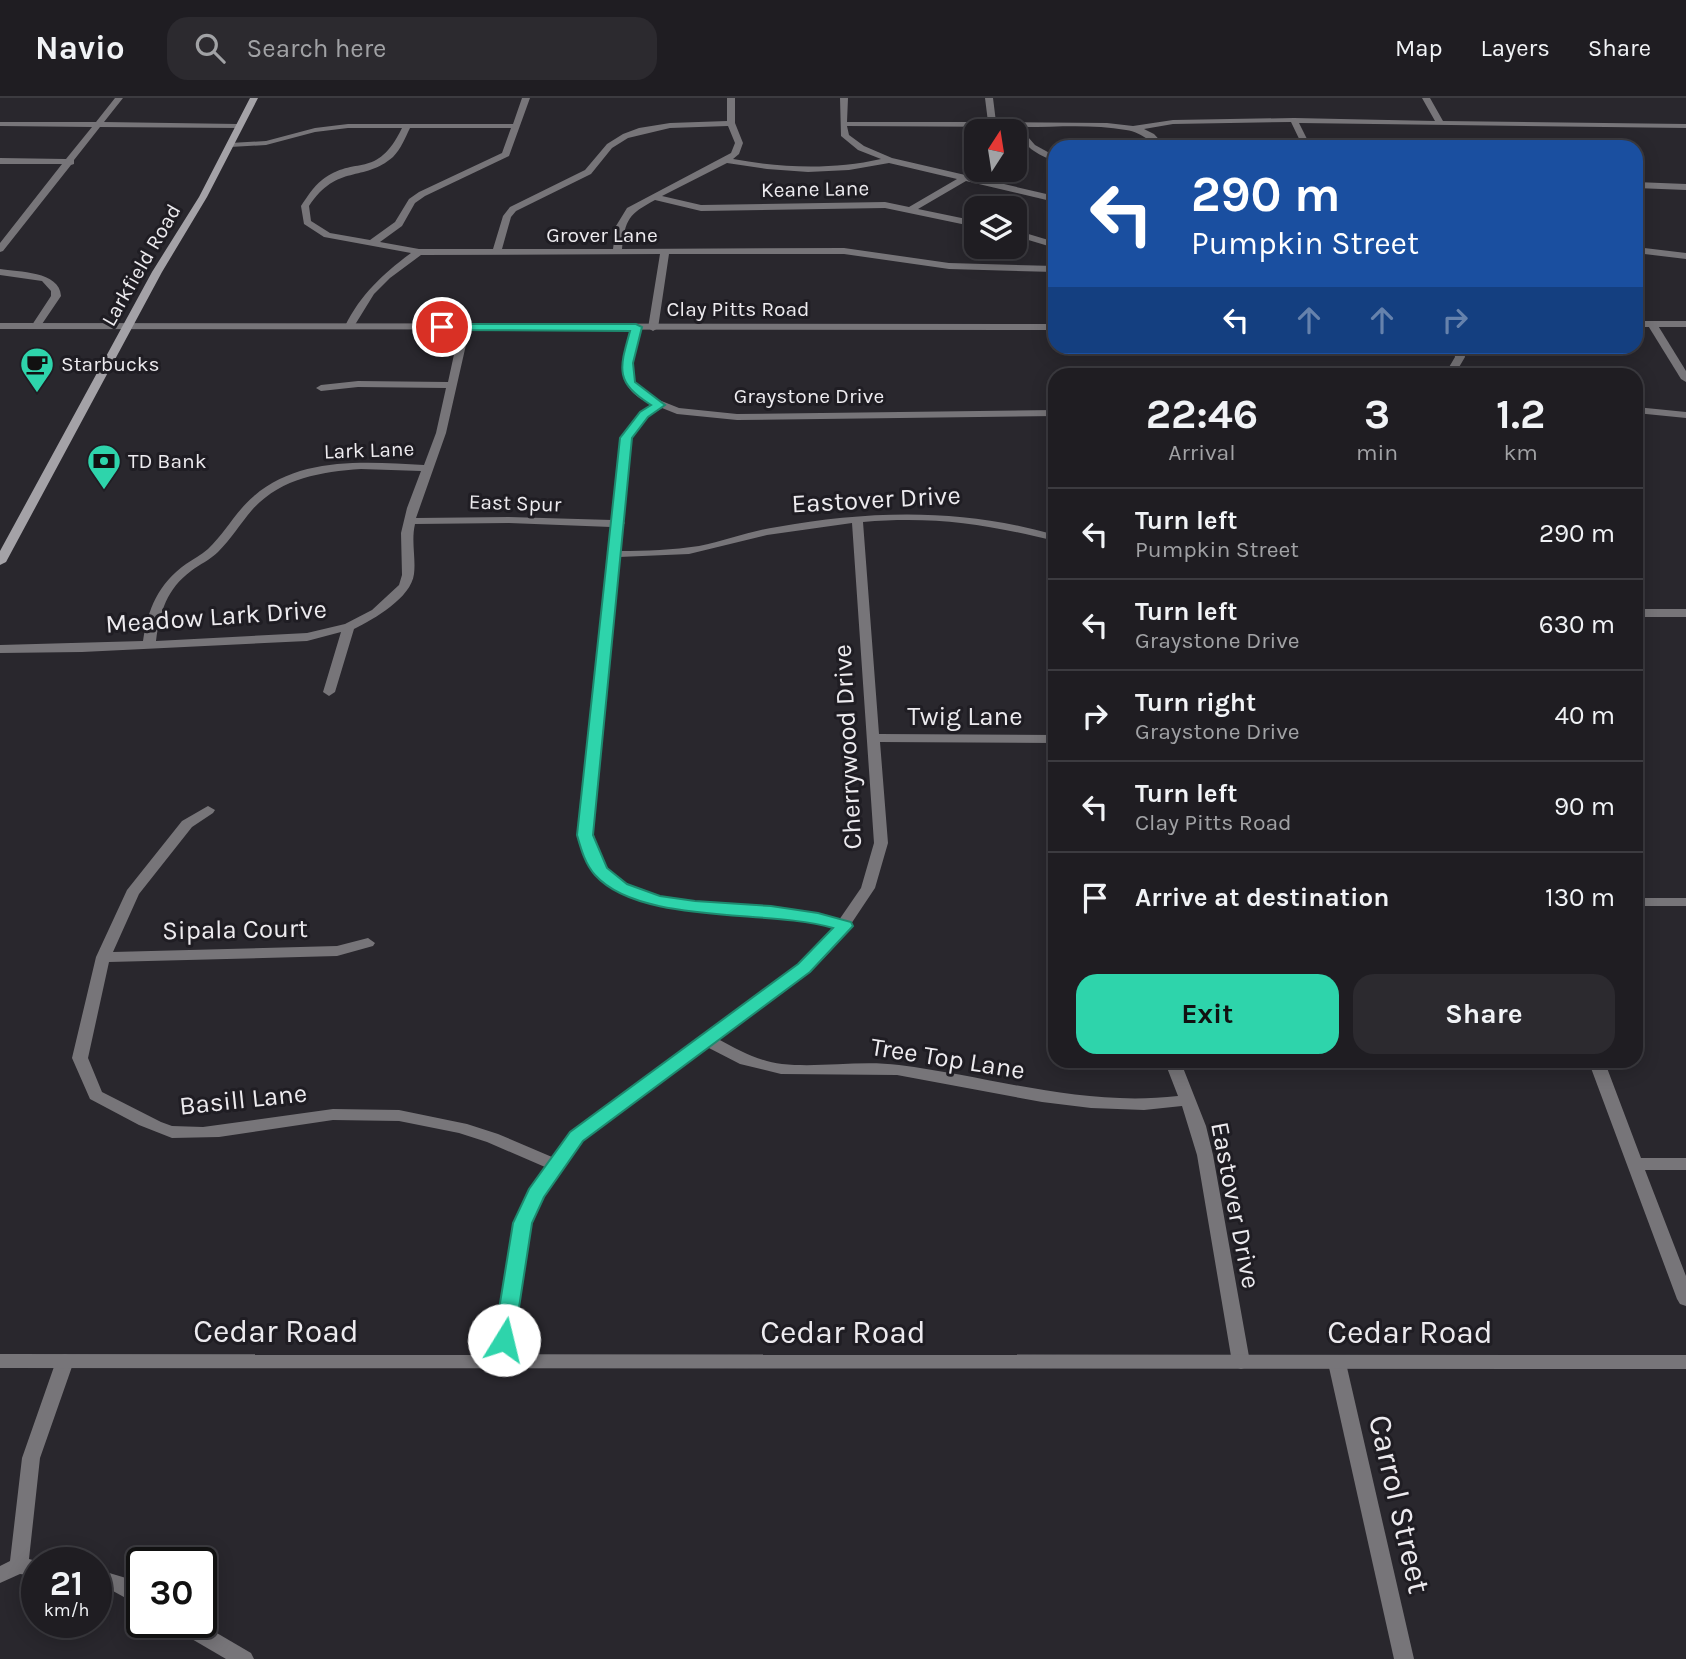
<!DOCTYPE html>
<html lang="en">
<head>
<meta charset="utf-8">
<style>
	:root { --surface:#1f1d22; --page:#2c2a2f; --text:#f1f3f6; --muted:#a1a2a5; --line:#3c3b40; --accent:#2ed4ab }
	body { margin:0; font-family:Karla,sans-serif; background:var(--page); color:var(--text); height:100vh; display:flex; flex-direction:column; font-size:26px; white-space:nowrap }
	* { box-sizing:border-box; margin:0 }
	p { font-size:23px; color:var(--muted) }
	.icon { flex:none; width:38px; height:38px; fill:none; stroke:currentColor; stroke-width:2; stroke-linecap:round; stroke-linejoin:round }
	.map { position:relative; flex:1; overflow:hidden }
	.details { position:absolute; left:1048px; top:270px; width:595px; height:700px; display:flex; flex-direction:column; background:var(--surface); border-radius:21px; box-shadow:0 4px 18px #0003,0 0 0 2px var(--line) }
	.details>* { flex:none }
	.top-card { position:absolute; left:1048px; top:42px; width:595px; height:214px; border-radius:21px; box-shadow:0 4px 18px #0003,0 0 0 2px var(--line); background:#1a4fa0; color:#fff; overflow:hidden }
	.needle { width:46px; rotate:12deg }
	.controls { position:absolute; left:964px; top:21px; display:grid; gap:14px }
	.controls a { display:grid; place-items:center; width:63px; height:63px; border-radius:14px; background:var(--surface); box-shadow:0 4px 18px #0003,0 0 0 2px var(--line); font-size:35px }
	.speed { position:absolute; left:21px; top:1449px; display:flex; gap:14px; font-size:35px; font-weight:700; text-align:center }
	.speed>* { display:grid; place-content:center; width:91px; height:91px; border-radius:50%; background:var(--surface); box-shadow:0 4px 18px #0003,0 0 0 2px var(--line); line-height:1 }
	.speed small { font-size:18px; font-weight:400 }
	.speed .limit { border:4px solid #111; border-radius:10px; background:#fff; color:#111 }
	.pin { position:absolute; display:grid; place-items:center; width:60px; height:60px; color:#fff; margin:-30px; border:4px solid #fff; border-radius:50%; box-shadow:0 2px 7px #0007 }
	.me { position:absolute; width:77px; margin:-38px; rotate:9deg; stroke-linejoin:round; filter:drop-shadow(0 0 5px #0008) }
	.turn { display:flex; align-items:center; gap:24px; height:147px; padding:0 28px; font-size:32px }
	.turn .icon { width:91px; height:91px; stroke-width:2.5 }
	.turn b { display:block; font-size:49px; line-height:60px }
	.lanes { display:flex; align-items:center; height:66px; padding:0 28px; background:#0003; justify-content:center; gap:35px; direction:ltr }
	.lanes .off { opacity:.35 }
	.eta { display:flex; justify-content:space-evenly; align-items:center; height:119px; text-align:center }
	.eta b { font-size:42px; font-weight:700; line-height:49px }
	.primary-button { display:flex; gap:14px; margin-top:auto; padding:14px 28px }
	.primary-button a { flex:1; height:80px; border-radius:21px; background:var(--accent); color:#111; font-size:28px; font-weight:700; line-height:80px; text-align:center }
	.primary-button a+a { background:var(--page); color:var(--text) }
	ul { padding:0; list-style:none }
	li { display:flex; align-items:center; gap:21px; height:91px; padding:0 28px; border-top:2px solid var(--line) }
	li div { flex:1 }
	li b { display:block; font-size:26px }
	li em { font-style:normal }
	header { display:flex; align-items:center; gap:42px; box-sizing:border-box; height:98px; padding:0 35px; background:var(--surface); border-bottom:2px solid var(--line) }
	header strong { font-size:33px }
	nav { display:flex; gap:38px; margin-inline-start:auto; font-size:24px }
	.search { width:490px; height:63px; background:var(--page); display:flex; align-items:center; gap:18px; box-sizing:border-box; padding:0 24px; border-radius:21px; color:var(--muted); font-size:26px }
	.map>svg:first-child { display:block }
	.lines { fill:none; stroke-linecap:round; stroke-linejoin:round }
	.minor { fill:#777579; fill-rule:evenodd }
	.tertiary { fill:#777579; fill-rule:evenodd }
	.secondary { fill:#a4a2a7; fill-rule:evenodd }
	.route { fill:#2ed4ab; stroke:#1e8a6f; stroke-width:2 }
	.labels { text-anchor:middle; stroke-width:6; stroke-linejoin:round; paint-order:stroke }
	.far-street-label { font-size:21px; fill:#edebef; stroke:#1f1d23 }
	.far-poi-label { font-size:21px; fill:#edebef; stroke:#1f1d23; text-anchor:start }
	.street-label { font-size:26px; fill:#edebef; stroke:#1f1d23 }
	.near-street-label { font-size:32px; fill:#edebef; stroke:#1f1d23 }
</style>
</head>
<body>
<header>
<strong>Navio</strong>
<div class="search"><svg class="icon" aria-label="search" viewBox="0 0 24 24"><circle cx="10" cy="10" r="6"/><path d="M15 15l6 6"/></svg>Search here</div>
<nav><a>Map</a><a>Layers</a><a>Share</a></nav>
</header>
<div class="map">
<svg width="1686" height="1561" viewBox="0 0 1686 1561">
	<rect width="100%" height="100%" fill="#29272d"/>
	<g class="lines">
		<g class="minor">
			<path d="M115,0H123L104,24L238,26L242,28L238,30L100,29L74,62V66L71,67L3,153L0,154V145L62,66H0V60L66,61L92,29L0,28V24H96Z"/>
			<path d="M522,0H530L509,58L425,98L415,105L402,128L380,144L419,151H493L503,118L510,109L585,72L607,46L623,36L639,30L670,25L727,23V0H735V25L743,45L739,56L733,61C782,70 832,72 881,61L858,52L841,38L840,0H848L847,24H988L985,0H993L996,24L1107,25L1133,28L1173,22L1294,20L1435,23L1422,0H1430L1443,23L1686,26V30L1299,25L1311,49H1303L1291,24L1173,26L1144,31L1154,36L1166,49C1154,49 1143,34 1126,32C1093,26 1058,29 1025,29L1028,39L1035,47L1055,58V63C1037,57 1022,48 1017,29L847,28L849,37L864,48L892,60L1055,98V104L966,83L918,111L976,123V129L885,110L701,113L655,102C629,116 625,121 622,151L844,150L949,165L1055,168V174L949,171L844,156H669L658,230L653,233L648,230L660,156L421,157L390,180L374,196L353,230H347L345,228C361,196 383,176 411,155L324,139L304,126L301,108C307,99 313,89 322,82C356,56 376,83 402,30H348L315,34L266,47L230,49L226,47L230,45L266,43L315,30L348,26H513ZM728,28L735,45L731,55L627,110L616,128L613,151H502L511,119L516,113L591,76L612,50L628,40L670,30ZM410,30H511L502,55L419,94L409,101L395,124L370,142L330,135L311,123L309,108C338,65 363,85 393,59C401,51 405,40 410,30ZM727,65L767,71L808,74L849,72L889,65L957,81L909,109L885,104L701,107L662,98Z"/>
			<path d="M1636,84L1686,86V92L1636,90Z"/>
			<path d="M1015,132L1055,144V150L1015,138Z"/>
			<path d="M1636,149L1686,155V161L1636,155Z"/>
			<path d="M0,171C18,174 60,173 61,198L40,229L32,227L51,198V193L42,183L0,177Z"/>
			<path d="M1652,223L1657,226L1686,273V284L1681,281L1647,226Z"/>
			<path d="M465,226L470,229L446,335L416,420L509,419L612,422L621,339L640,315L653,307C612,290 622,264 631,229L636,226L641,229L632,265L634,283L649,298L679,310L737,316L1055,312V318L737,322L677,316L662,310L648,319L631,339L623,423L625,425L622,428L620,453C646,453 673,452 699,448C725,443 750,433 777,429C871,412 963,410 1055,437V443C986,426 934,418 863,424L879,636L1055,637V645L880,644L888,745L875,790L851,826L850,831L847,832C816,878 762,908 718,941C738,952 758,963 782,966C820,970 860,962 899,967C994,979 1081,1009 1178,998L1164,962H1180L1206,1028L1213,1057L1250,1264L1247,1269L1241,1271L1235,1269L1232,1264L1197,1057L1182,1008L1144,1012L1091,1010L1042,1004L897,977L781,976L740,966L707,949L582,1042L543,1098L531,1125L510,1262L507,1267L501,1269L495,1267L492,1262L515,1125L527,1096L545,1069L487,1044L459,1035L399,1023L333,1022L219,1039L172,1040L139,1027L90,1001L72,960L96,859L127,792L182,723L208,708L215,712L213,715L192,729L139,796L113,854L337,848L368,840L375,845L373,848L337,858L109,864L88,960L102,994L161,1024L172,1028L203,1029L333,1011L399,1012L467,1026L498,1036L552,1059L570,1034L799,867L825,843L834,830C813,824 792,820 770,817C718,812 627,819 593,772C579,753 579,732 580,710L611,429L509,425L415,426C411,443 416,460 414,476C411,500 374,521 354,531L335,594L329,598L323,594L341,534L307,543L82,554L0,555V547L143,543C148,511 158,486 186,466C193,461 201,457 208,451C225,435 236,413 254,398C300,358 367,364 424,367L436,335L446,290L358,289L321,293L316,290L321,287L358,283L448,284L460,229ZM361,371L421,373L407,410L401,435L402,477L399,487L372,512L345,526L307,535L156,543C160,513 167,491 191,473C200,466 210,462 218,454C231,441 240,426 252,412C281,380 320,374 361,371ZM852,425L874,745L861,790L839,822C817,816 794,811 771,809C708,802 596,815 593,726L619,459L689,456L767,437Z"/>
			<path d="M1453,248H1463L1465,259L1455,276H1445L1455,259Z"/>
			<path d="M1636,309L1686,314V320L1636,315Z"/>
			<rect x="1636" y="511" width="50" height="8"/>
			<rect x="1636" y="800" width="50" height="8"/>
			<path d="M1588,962H1604L1641,1060H1686V1072H1645L1686,1178V1208L1680,1206L1677,1201Z"/>
			<path d="M65,1256L71,1258L74,1263L40,1360L29,1461L44,1465H37V1478L20,1476L0,1485V1468L10,1463L22,1360L56,1263L59,1258Z"/>
			<path d="M1337,1258L1343,1260L1346,1265L1414,1561H1394L1328,1265L1331,1260Z"/>
			<path d="M96,1471L126,1480L142,1490V1509L113,1493L96,1487Z"/>
			<path d="M170,1524H198L251,1555L254,1561H226L173,1530Z"/>
		</g>
		<g class="tertiary">
			<rect x="1636" y="223" width="50" height="6"/>
			<path d="M0,225L1055,226V232L0,231Z"/>
			<path d="M0,1256L1686,1257V1271L0,1270Z"/>
		</g>
		<path class="secondary" d="M250,0H258L207,99L162,174L6,464L0,467V453L152,174L199,99Z"/>
	</g>
	<path class="route" d="M438,226H636L642,229L633,265L635,284L665,307L648,319L632,340L593,737L607,770L627,786L660,798L695,803L771,808L818,815L851,824L853,828L810,874L583,1043L544,1099L532,1125L514,1242L511,1247L504,1250L497,1247L494,1242L513,1125L529,1091L570,1034L798,866L833,830C769,811 640,827 595,777C585,766 581,751 577,737L620,340L640,314L651,307C615,284 619,272 630,233L442,232L438,231Z"/>
	<defs>
		<g id="cafe-pin" transform="scale(1.75)"><path d="M0 17L-7.5 6A9.5 9.5 0 1 1 7.5 6Z" fill="#2ed4ab" stroke="#1f1d23"/><path d="M-5.5-4.5H6V0H3Q3 3.5 0 3.5H-2.5Q-5.5 3.5-5.5 0ZM3-3.2v2h1.7v-2ZM-6 4.5H4V6H-6Z" fill="#111"/></g>
		<g id="bank-pin" transform="scale(1.75)"><path d="M0 17L-7.5 6A9.5 9.5 0 1 1 7.5 6Z" fill="#2ed4ab" stroke="#1f1d23"/><path d="M-6-4H6V4H-6ZM0-2.3a2.3 2.3 0 1 0 0 4.6a2.3 2.3 0 1 0 0-4.6Z" fill="#111"/></g>
	</defs>
	<g fill-rule="evenodd">
		<use href="#cafe-pin" x="37" y="266"/>
		<use href="#bank-pin" x="104" y="363"/>
	</g>
	<g class="labels">
		<g class="far-street-label">
			<text transform="translate(815 91) rotate(-1)" y="7">Keane Lane</text>
			<text x="602" y="144">Grover Lane</text>
			<text transform="translate(141 167) rotate(-60)" y="7">Larkfield Road</text>
			<text x="738" y="218">Clay Pitts Road</text>
			<text x="809" y="305">Graystone Drive</text>
			<text transform="translate(369 352) rotate(-2)" y="7">Lark Lane</text>
			<text transform="translate(515 405) rotate(2)" y="7">East Spur</text>
		</g>
		<g class="far-poi-label">
			<text x="61" y="273">Starbucks</text>
			<text x="128" y="370">TD Bank</text>
		</g>
		<g class="street-label">
			<text transform="translate(876 401) rotate(-3)" y="9">Eastover Drive</text>
			<text transform="translate(216 518) rotate(-4)" y="9">Meadow Lark Drive</text>
			<text x="965" y="627">Twig Lane</text>
			<text transform="translate(847 649) rotate(-93)" y="9">Cherrywood Drive</text>
			<text transform="translate(235 831) rotate(-1)" y="9">Sipala Court</text>
			<text transform="translate(948 960) rotate(9)" y="9">Tree Top Lane</text>
			<text transform="translate(243 1001) rotate(-6)" y="9">Basill Lane</text>
			<text transform="translate(1236 1107) rotate(79)" y="9">Eastover Drive</text>
		</g>
		<g class="near-street-label">
			<text x="276" y="1244">Cedar Road</text>
			<text x="843" y="1245">Cedar Road</text>
			<text x="1410" y="1245">Cedar Road</text>
			<text transform="translate(1400 1406) rotate(77)" y="11">Carrol Street</text>
		</g>
	</g>
</svg>
<div class="controls">
<a><svg class="needle" viewBox="-14 -14 28 28"><path d="M0-13l5 13h-10z" fill="#e53935"/><path d="M0 13l5-13h-10z" fill="#a1a2a5"/></svg></a>
<a><svg class="icon" aria-label="layers" viewBox="0 0 24 24"><path d="M12 4l9 5-9 5-9-5zM3 14l9 5 9-5"/></svg></a>
</div>
<div class="speed"><div>21<small>km/h</small></div><div class="limit">30</div></div>
<div class="pin" style="left:442px;top:229px;background:#d93025"><svg class="icon" aria-label="arrive" viewBox="0 0 24 24"><path d="M6 21V4h12l-3 4 3 4H6"/></svg></div>
<svg class="me" style="left:504px;top:1242px" viewBox="-20 -20 40 40"><circle r="19" fill="#fff"/><path d="M0-13L10 11 0 6-10 11z" fill="#2ed4ab"/></svg>
<div class="top-card">
<div class="turn"><svg class="icon" aria-label="left" viewBox="0 0 24 24"><path d="M17 20v-9H6M10 6l-5 5 5 5"/></svg><div><b>290 m</b>Pumpkin Street</div></div>
<div class="lanes"><svg class="icon" aria-label="left" viewBox="0 0 24 24"><path d="M17 20v-9H6M10 6l-5 5 5 5"/></svg><svg class="icon off" aria-label="ahead" viewBox="0 0 24 24"><path d="M12 20V5M6 11l6-6 6 6"/></svg><svg class="icon off" aria-label="ahead" viewBox="0 0 24 24"><path d="M12 20V5M6 11l6-6 6 6"/></svg><svg class="icon off" aria-label="right" viewBox="0 0 24 24"><path d="M7 20v-9h11M14 6l5 5-5 5"/></svg></div>
</div>
<section class="details">
<div class="eta">
<div><b>22:46</b><p>Arrival</p></div>
<div><b>3</b><p>min</p></div>
<div><b>1.2</b><p>km</p></div>
</div>
<ul>
<li><svg class="icon" aria-label="left" viewBox="0 0 24 24"><path d="M17 20v-9H6M10 6l-5 5 5 5"/></svg><div><b>Turn left</b><p>Pumpkin Street</p></div><em>290 m</em></li>
<li><svg class="icon" aria-label="left" viewBox="0 0 24 24"><path d="M17 20v-9H6M10 6l-5 5 5 5"/></svg><div><b>Turn left</b><p>Graystone Drive</p></div><em>630 m</em></li>
<li><svg class="icon" aria-label="right" viewBox="0 0 24 24"><path d="M7 20v-9h11M14 6l5 5-5 5"/></svg><div><b>Turn right</b><p>Graystone Drive</p></div><em>40 m</em></li>
<li><svg class="icon" aria-label="left" viewBox="0 0 24 24"><path d="M17 20v-9H6M10 6l-5 5 5 5"/></svg><div><b>Turn left</b><p>Clay Pitts Road</p></div><em>90 m</em></li>
<li><svg class="icon" aria-label="arrive" viewBox="0 0 24 24"><path d="M6 21V4h12l-3 4 3 4H6"/></svg><div><b>Arrive at destination</b></div><em>130 m</em></li>
</ul>
<div class="primary-button"><a>Exit</a><a>Share</a></div>
</section>
</div>
</body>
</html>
